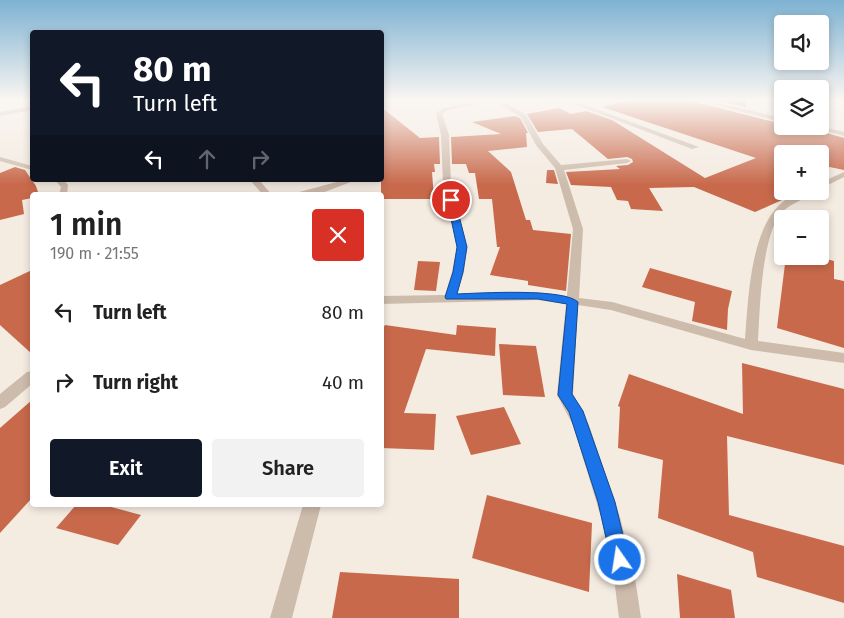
<!DOCTYPE html>
<html lang="en">
<head>
<meta charset="utf-8">
<style>
	:root { --surface:#fff; --page:#f2f2f2; --text:#222; --muted:#767676; --accent:#111827 }
	body { margin:0; font-family:"Fira Sans",sans-serif; background:var(--page); color:var(--text); height:100vh; display:flex; flex-direction:column; font-size:19px; white-space:nowrap }
	* { box-sizing:border-box; margin:0 }
	p { font-size:16px; color:var(--muted) }
	.icon { flex:none; width:28px; height:28px; fill:none; stroke:currentColor; stroke-width:2; stroke-linecap:round; stroke-linejoin:round }
	.map { position:relative; flex:1; overflow:hidden }
	.panel { position:absolute; left:30px; top:192px; width:354px; height:315px; display:flex; flex-direction:column; background:var(--surface); border-radius:5px; box-shadow:0 2px 8px #0003 }
	.panel>* { flex:none }
	.guide { position:absolute; left:30px; top:30px; width:354px; height:152px; border-radius:5px; box-shadow:0 2px 8px #0003; background:#111827; color:#fff; overflow:hidden }
	.buttons { position:absolute; left:774px; top:15px; display:grid; gap:10px }
	.buttons a { display:grid; place-items:center; width:55px; height:55px; border-radius:5px; background:var(--surface); box-shadow:0 2px 8px #0003; font-size:25px }
	.pin { position:absolute; display:grid; place-items:center; width:42px; height:42px; color:#fff; margin:-21px; border:2px solid #fff; border-radius:50%; box-shadow:0 1px 5px #0007 }
	.me { position:absolute; width:55px; margin:-28px; rotate:347deg; stroke-linejoin:round; filter:drop-shadow(0 0 4px #0008) }
	.turn { display:flex; align-items:center; gap:18px; height:105px; padding:0 20px; font-size:22px }
	.turn .icon { width:65px; height:65px; stroke-width:2.5 }
	.turn b { display:block; font-size:35px; line-height:42px }
	.lanes { display:flex; align-items:center; height:48px; padding:0 20px; background:#0003; justify-content:center; gap:25px; direction:ltr }
	.lanes .off { opacity:.35 }
	.round { display:grid; place-items:center; flex:none; width:52px; height:52px; border-radius:5px; background:var(--page) }
	.head { display:flex; align-items:center; justify-content:space-between; height:85px; padding:0 20px }
	h1 { font-size:30px; font-weight:600; line-height:38px }
	.button { display:flex; gap:10px; margin-top:auto; padding:10px 20px }
	.button a { flex:1; height:58px; border-radius:5px; background:var(--accent); color:#fff; font-size:20px; font-weight:600; line-height:58px; text-align:center }
	.button a+a { background:var(--page); color:var(--text) }
	ul { padding:0; list-style:none }
	li { display:flex; align-items:center; gap:15px; height:70px; padding:0 20px }
	li div { flex:1 }
	li b { display:block; font-size:19px }
	li em { font-style:normal }
	.map>svg:first-child { display:block }
	.building { fill:#c8694b }
	.lines { fill:none; stroke-linecap:round; stroke-linejoin:round }
	.street { fill:#cdbbac; fill-rule:evenodd }
	.route { fill:#1a73e8; stroke:#114b97 }
</style>
</head>
<body>
<div class="map">
<svg width="844" height="618" viewBox="0 0 844 618">
	<rect width="100%" height="100%" fill="#f4ebe1"/>
	<g class="building">
		<path d="M634,99H690L692,101L782,124V126H791L811,132L813,129L844,138V170L820,165V154H782V200L755,212L694,187L649,188L663,211L631,209L628,201L617,200L611,187L571,185L566,172L620,169L616,166L628,165L633,162L632,159L627,157L608,159L572,129L538,132L527,114L559,108L571,114L586,111L612,120L705,178L756,158L602,107Z"/>
		<path d="M710,99H745L746,107Z"/>
		<path d="M381,107L420,138L439,137L440,164H434L435,172H432L434,199H381Z"/>
		<path d="M515,116L520,118L528,133H526L527,147L488,151L511,172L526,220H530L533,230L571,234L566,291L528,285V281L490,275L500,247H497L492,199H479L475,173H469L466,164H452L451,137L501,134L472,122Z"/>
		<path d="M15,167L25,170L36,186L39,195H32V198L22,200L24,214L0,220V173Z"/>
		<path d="M547,170H554L558,184L546,183Z"/>
		<path d="M786,256H815L834,261V279L844,281V348L777,328Z"/>
		<path d="M418,261L440,262L436,291L414,290Z"/>
		<path d="M650,268L732,291L728,309L727,330L692,321L695,302L642,287Z"/>
		<path d="M32,270V354L0,325V285Z"/>
		<path d="M385,325L456,335L457,325L496,328L495,356L426,349L404,413L436,414L434,450L381,448V332Z"/>
		<path d="M499,344L536,346L545,397L503,395Z"/>
		<path d="M742,363L844,389V465L727,436L729,515L844,546V603L757,577L753,552L658,518L663,460L618,448L620,407L618,406L629,374L743,414Z"/>
		<path d="M32,400V498L0,533V428Z"/>
		<path d="M504,407L521,444L471,455L456,416Z"/>
		<path d="M487,495L592,523L589,592L472,558Z"/>
		<path d="M76,505H104L141,515L118,545L56,528Z"/>
		<path d="M340,572L459,579V618H332Z"/>
		<path d="M677,574L731,590L735,618H680Z"/>
	</g>
	<g class="lines">
		<g class="street">
			<path d="M485,99H499L526,115L543,144L561,165L627,159L631,161L627,163L564,170L583,229L579,298L612,302L745,339C749,293 750,191 814,191C805,200 791,203 782,212C761,236 760,310 758,341L844,353V363L751,350L611,310L578,305L573,394L589,425L620,517L635,578L641,618H619L614,578L601,517L573,425L557,395L566,304L537,300L381,304V296L445,295L452,272L457,247L443,184L441,135L436,113L444,108ZM494,101L521,117L536,145L555,168L573,229L567,296L537,292L457,294L464,272L467,247L451,184L449,135L442,114L448,110Z"/>
			<path d="M561,99H569L699,147L692,149Z"/>
			<path d="M692,99H702L782,118V122Z"/>
			<path d="M32,106V110L0,116V112Z"/>
			<path d="M808,126H820L844,132V136Z"/>
			<path d="M0,157L32,166V170L0,161Z"/>
			<path d="M844,172V177L820,189V183Z"/>
			<path d="M55,180H64L68,185L67,195H59L61,187Z"/>
			<path d="M250,180H259L272,195H263Z"/>
			<path d="M344,180H356L322,193L288,195Z"/>
			<path d="M32,371V384L5,407L0,409V394L27,372Z"/>
			<path d="M303,505H321L292,618H270Z"/>
		</g>
	</g>
	<linearGradient id="sky" x2="0" y2="1"><stop stop-color="#7eb2d2"/><stop offset="0.54" stop-color="#faf6f2"/><stop offset="1" stop-color="#faf6f2" stop-opacity="0"/></linearGradient>
	<rect width="844" height="185" fill="url(#sky)"/>
	<path class="route" d="M451,197L455,200L467,247L463,272L457,294C480,293 564,288 578,302L572,394L583,411L615,502L629,560L626,566L620,569L613,566L611,560L598,502L569,412L558,395L567,304L538,299H446L445,297L453,272L457,247L447,200Z"/>
</svg>
<div class="buttons">
<a><svg class="icon" aria-label="sound" viewBox="0 0 24 24"><path d="M4 9h4l5-4v14l-5-4H4zM17 9q2 3 0 6"/></svg></a>
<a><svg class="icon" aria-label="layers" viewBox="0 0 24 24"><path d="M12 4l9 5-9 5-9-5zM3 14l9 5 9-5"/></svg></a>
<a>+</a>
<a>−</a>
</div>
<div class="pin" style="left:451px;top:200px;background:#d93025"><svg class="icon" aria-label="arrive" viewBox="0 0 24 24"><path d="M6 21V4h12l-3 4 3 4H6"/></svg></div>
<svg class="me" style="left:620px;top:560px" viewBox="-20 -20 40 40"><circle r="17" fill="#1a73e8" stroke="#fff" stroke-width="3"/><path d="M0-11L8 9 0 5-8 9z" fill="#fff"/></svg>
<div class="guide">
<div class="turn"><svg class="icon" aria-label="left" viewBox="0 0 24 24"><path d="M17 20v-9H6M10 6l-5 5 5 5"/></svg><div><b>80 m</b>Turn left</div></div>
<div class="lanes"><svg class="icon" aria-label="left" viewBox="0 0 24 24"><path d="M17 20v-9H6M10 6l-5 5 5 5"/></svg><svg class="icon off" aria-label="ahead" viewBox="0 0 24 24"><path d="M12 20V5M6 11l6-6 6 6"/></svg><svg class="icon off" aria-label="right" viewBox="0 0 24 24"><path d="M7 20v-9h11M14 6l5 5-5 5"/></svg></div>
</div>
<section class="panel">
<div class="head"><div><h1>1 min</h1><p>190 m · 21:55</p></div><a class="round" style="background:#d93025;color:#fff"><svg class="icon" aria-label="close" viewBox="0 0 24 24"><path d="M6 6l12 12M18 6L6 18"/></svg></a></div>
<ul>
<li><svg class="icon" aria-label="left" viewBox="0 0 24 24"><path d="M17 20v-9H6M10 6l-5 5 5 5"/></svg><div><b>Turn left</b></div><em>80 m</em></li>
<li><svg class="icon" aria-label="right" viewBox="0 0 24 24"><path d="M7 20v-9h11M14 6l5 5-5 5"/></svg><div><b>Turn right</b></div><em>40 m</em></li>
</ul>
<div class="button"><a>Exit</a><a>Share</a></div>
</section>
</div>
</body>
</html>
